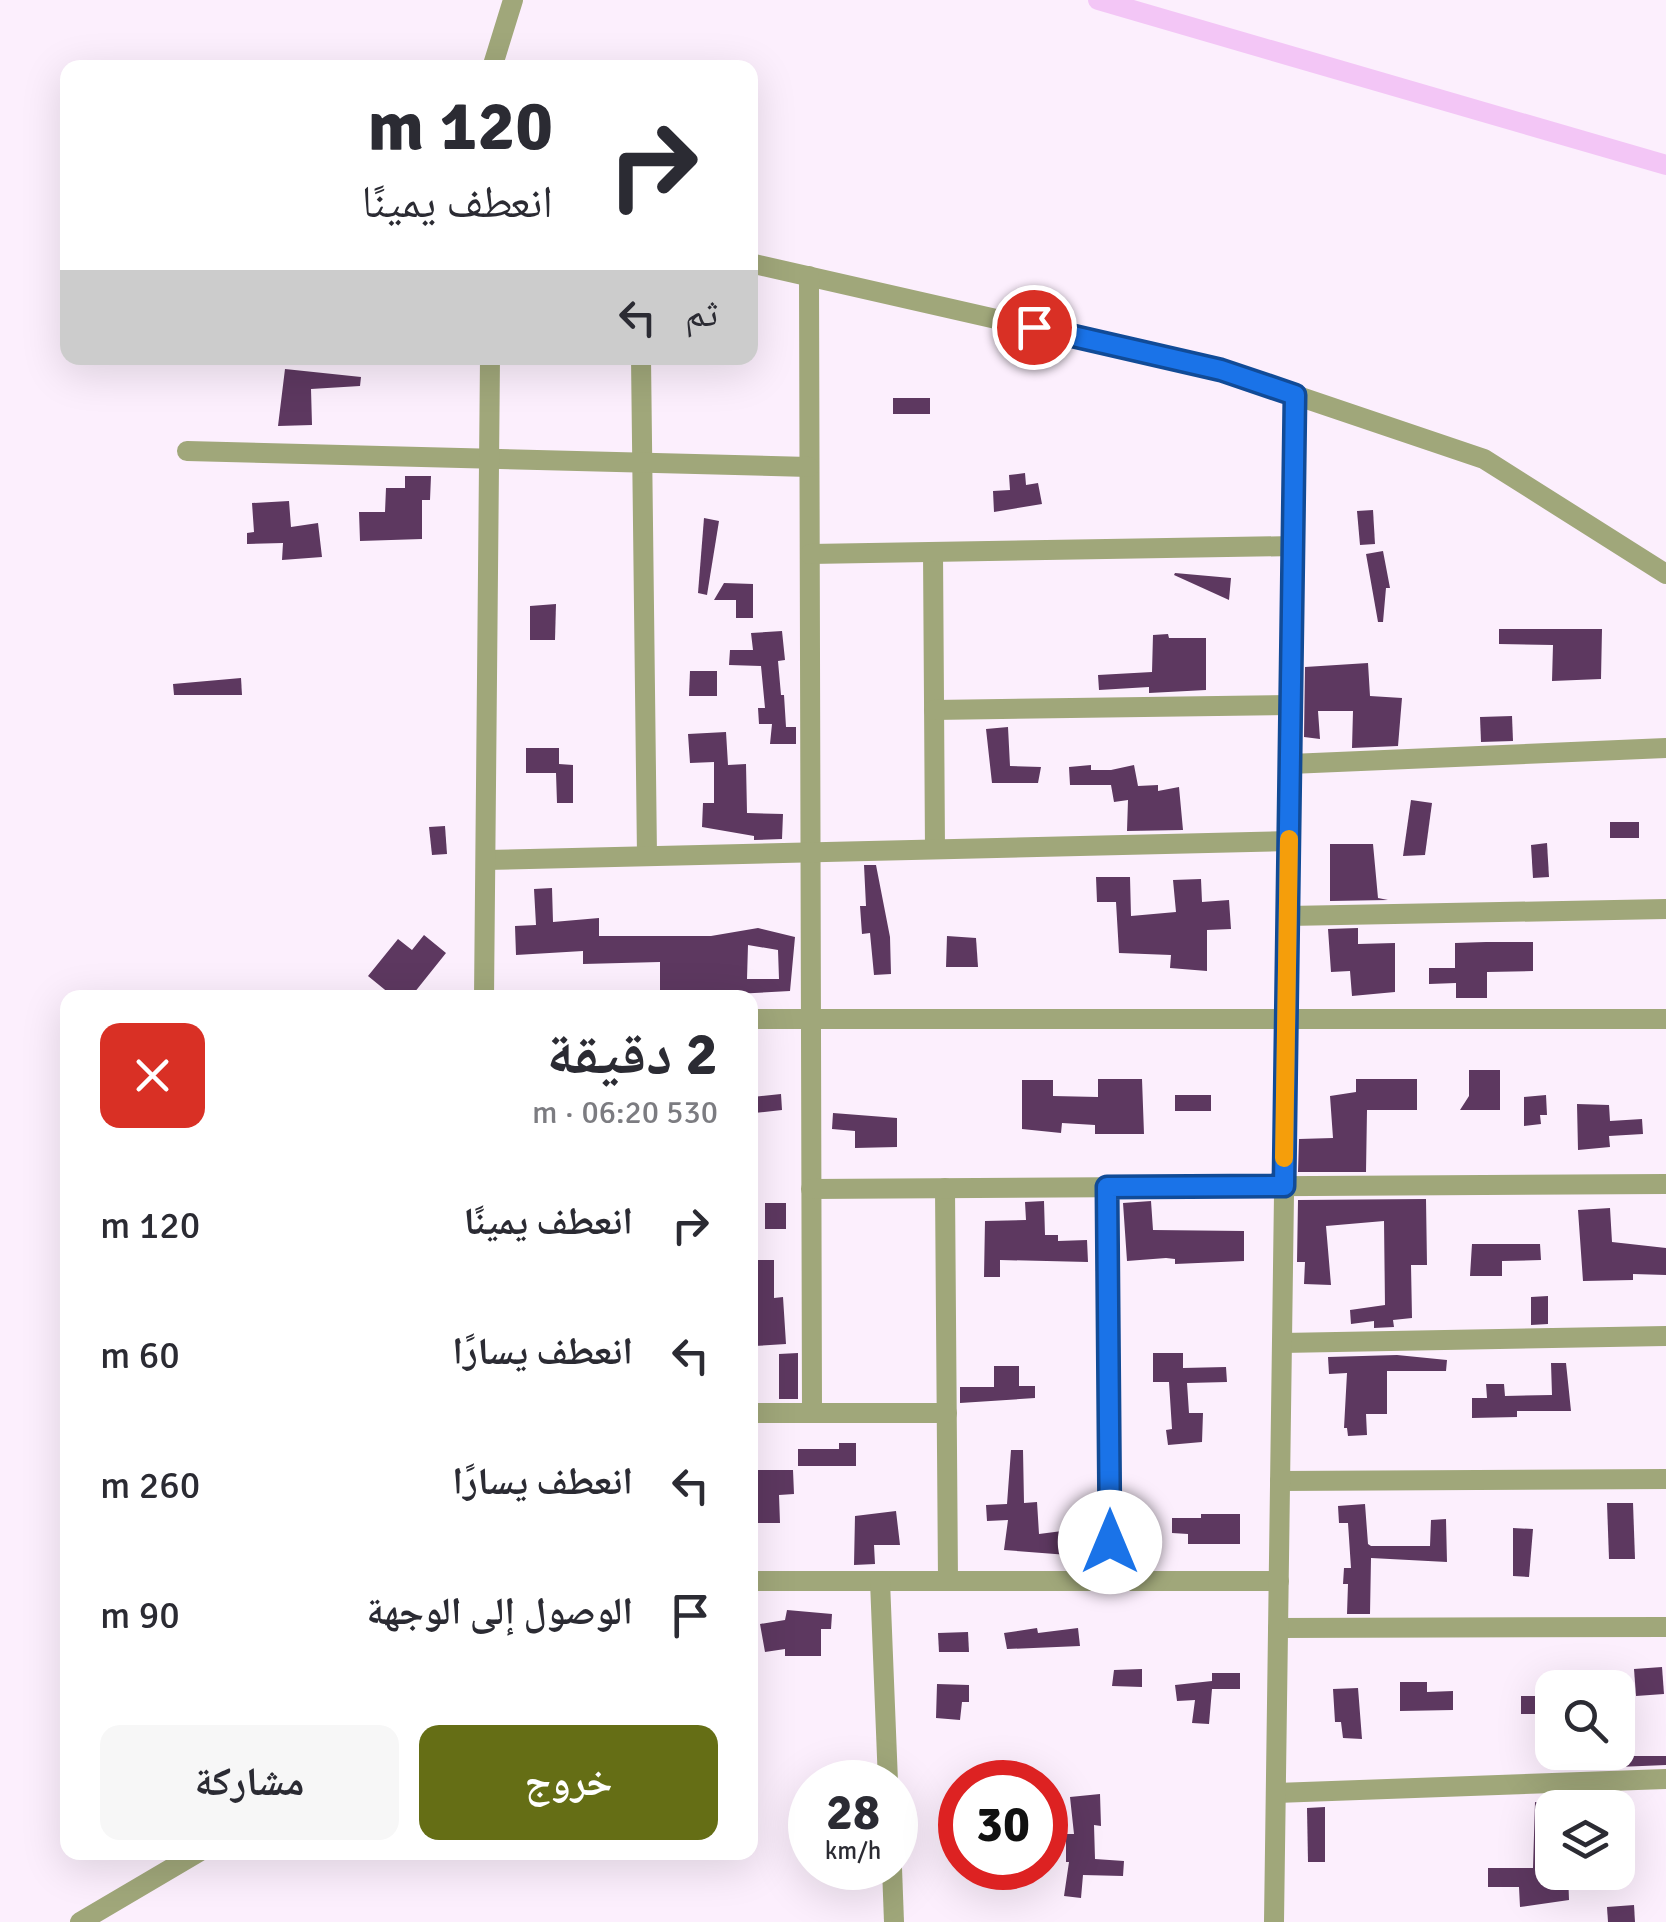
<!DOCTYPE html>
<html lang="ar">
<head>
<meta charset="utf-8">
<style>
	:root { --surface:#fff; --page:#f7f7f7; --text:#2b2b33; --muted:#7c7c81; --accent:#656e15 }
	body { margin:0; font-family:Signika,"Noto Naskh Arabic",sans-serif; background:var(--page); color:var(--text); direction:rtl; height:100vh; display:flex; flex-direction:column; font-size:38px; white-space:nowrap }
	* { box-sizing:border-box; margin:0 }
	p { font-size:32px; color:var(--muted) }
	.icon { flex:none; width:55px; height:55px; fill:none; stroke:currentColor; stroke-width:2; stroke-linecap:round; stroke-linejoin:round }
	.map { position:relative; flex:1; overflow:hidden; direction:ltr }
	.side { position:absolute; left:60px; top:990px; width:698px; height:870px; display:flex; flex-direction:column; background:var(--surface); border-radius:20px; box-shadow:0 10px 40px #0002; direction:rtl }
	.side>* { flex:none }
	.banner { position:absolute; left:60px; top:60px; width:698px; height:305px; border-radius:20px; box-shadow:0 10px 40px #0002; direction:rtl; background:#fff; color:var(--text); overflow:hidden }
	.fabs { position:absolute; left:1535px; top:1670px; display:grid; gap:20px }
	.fabs a { display:grid; place-items:center; width:100px; height:100px; border-radius:20px; background:var(--surface); box-shadow:0 10px 40px #0002; font-size:50px }
	.speed { position:absolute; left:788px; top:1760px; display:flex; gap:20px; font-size:50px; font-weight:700; text-align:center }
	.speed>* { display:grid; place-content:center; width:130px; height:130px; border-radius:50%; background:var(--surface); box-shadow:0 10px 40px #0002; line-height:1 }
	.speed small { font-size:25px; font-weight:400 }
	.speed .limit { border:15px solid #d22; background:#fff; color:#111 }
	.pin { position:absolute; display:grid; place-items:center; width:85px; height:85px; color:#fff; margin:-42px; border:5px solid #fff; border-radius:50%; box-shadow:0 2px 10px #0007 }
	.me { position:absolute; width:110px; margin:-55px; rotate:0deg; stroke-linejoin:round; filter:drop-shadow(0 0 8px #0008) }
	.turn { display:flex; align-items:center; gap:35px; height:210px; padding:0 40px; font-size:45px }
	.turn .icon { width:130px; height:130px; stroke-width:2.5 }
	.turn b { display:block; font-size:70px; line-height:85px }
	.then { display:flex; align-items:center; height:95px; padding:0 40px; background:#0003; gap:20px; font-size:38px }
	.round { display:grid; place-items:center; flex:none; width:105px; height:105px; border-radius:20px; background:var(--page) }
	.headline { display:flex; align-items:center; justify-content:space-between; height:170px; padding:0 40px }
	h1 { font-size:60px; font-weight:700; line-height:75px }
	.cta { display:flex; gap:20px; margin-top:auto; padding:20px 40px }
	.cta a { flex:1; height:115px; border-radius:20px; background:var(--accent); color:#fff; font-size:40px; font-weight:700; line-height:115px; text-align:center }
	.cta a+a { background:var(--page); color:var(--text) }
	ul { padding:0; list-style:none }
	li { display:flex; align-items:center; gap:30px; height:130px; padding:0 40px }
	li div { flex:1 }
	li b { display:block; font-size:38px }
	li em { font-style:normal }
	.map>svg:first-child { display:block }
	.lines { fill:none; stroke-linecap:round; stroke-linejoin:round }
	.canal { stroke:#f3c6f6; stroke-width:20 }
	.building { fill:#5d3860; fill-rule:evenodd }
	.minor { stroke:#a0a77a; stroke-width:20 }
	.route-casing { stroke:#114b97; stroke-width:25 }
	.route { stroke:#1a73e8; stroke-width:18 }
	.slow { stroke:#f59e0b; stroke-width:18 }
</style>
</head>
<body>
<div class="map">
<svg width="1666" height="1922" viewBox="0 0 1666 1922">
	<rect width="100%" height="100%" fill="#fceffd"/>
	<g class="lines">
		<path class="canal" d="M1098,0L1666,165"/>
	</g>
	<g class="building">
		<path d="M285,369L361,377L360,386L311,389L312,425L278,426Z"/>
		<rect x="893" y="398" width="37" height="16"/>
		<path d="M1025,473L1026,485L1038,483L1042,504L994,512L993,491L1010,490L1009,475Z"/>
		<path d="M405,476H431L430,500H422V539L360,541L359,512H385L386,488H405Z"/>
		<path d="M289,501L291,527L318,523L322,557L282,560L283,543L247,544V533L254,532L252,503Z"/>
		<path d="M1373,510L1375,544L1360,545L1357,511Z"/>
		<path d="M704,518L719,521L707,595L698,593Z"/>
		<path d="M1383,551L1390,588H1386L1383,622H1378L1366,554Z"/>
		<path d="M1175,573L1231,578L1229,600L1174,575Z"/>
		<path d="M724,583L753,584V618H736V600H714Z"/>
		<path d="M556,604L555,640H530V606Z"/>
		<path d="M1499,629H1602L1601,679L1552,681L1553,645L1499,644Z"/>
		<path d="M782,631L785,660L778,661L781,695H784L786,727H796V744H770L772,724H759L758,708H765L761,666L729,665L730,650H753L751,633Z"/>
		<path d="M1168,634L1169,638H1206V690L1149,693V687L1099,690L1098,675L1152,672L1153,635Z"/>
		<path d="M1368,663L1370,696L1402,698L1398,746L1352,748L1353,711H1318L1320,739L1304,737L1305,667Z"/>
		<path d="M690,671H717V696H689Z"/>
		<path d="M241,678L242,695H174L173,684Z"/>
		<path d="M1512,716L1513,741L1481,742L1480,717Z"/>
		<path d="M1008,727L1010,766L1041,767L1038,783H992L986,729Z"/>
		<path d="M726,732L728,765L746,764L747,813L783,814L782,839L754,840V836L702,827L703,803H714V762L690,763L688,734Z"/>
		<path d="M526,748H559V764L573,765V803H557L556,773H526Z"/>
		<path d="M1091,765V770H1111L1134,765L1138,786L1158,785V791L1179,787L1183,830L1127,831L1128,800L1114,802L1111,785H1070L1069,767Z"/>
		<path d="M1411,800L1432,803L1425,855L1403,856Z"/>
		<rect x="1610" y="822" width="29" height="16"/>
		<path d="M445,826L447,854L432,855L429,827Z"/>
		<path d="M1547,843L1549,877L1533,878L1531,845Z"/>
		<path d="M1330,844H1373L1378,898L1388,900L1330,901Z"/>
		<path d="M864,865H876L890,937L891,974L874,975L870,933L862,934L860,906H866Z"/>
		<path d="M1096,877H1130L1131,916L1176,912L1173,880L1201,879L1202,902L1229,900L1231,929L1207,930V971L1170,968L1171,955L1119,953L1116,902H1097Z"/>
		<path d="M552,888L553,922L599,918V936H711L758,928L795,937L790,991L660,998V962L583,964V951L516,955L515,926L536,925L534,889ZM748,945L778,950L779,979H747Z"/>
		<path d="M1358,928V944L1395,943V992L1352,996L1350,971L1331,972L1328,929Z"/>
		<path d="M424,935L446,953L410,998H395L368,976L398,939L412,950Z"/>
		<path d="M947,936L976,938L978,967H946Z"/>
		<path d="M1486,942H1533V971L1487,972V998H1456V983L1429,984V968H1455V943Z"/>
		<path d="M1469,1070H1500V1110H1460L1469,1096Z"/>
		<path d="M1098,1079H1142L1144,1134H1095V1125L1062,1123L1061,1133L1022,1129V1080H1053V1096L1098,1097Z"/>
		<path d="M1356,1079H1417V1110H1367L1366,1172H1298L1299,1139L1333,1138L1330,1096L1356,1092Z"/>
		<path d="M781,1094L782,1110L754,1113L752,1097Z"/>
		<rect x="1175" y="1095" width="36" height="16"/>
		<path d="M1546,1095L1547,1115H1540L1541,1124L1524,1126V1097Z"/>
		<path d="M1577,1104L1609,1105L1610,1121L1642,1119L1643,1134L1609,1136L1610,1147L1578,1150Z"/>
		<path d="M833,1113L897,1118V1147L855,1148V1131L832,1129Z"/>
		<path d="M1426,1199L1427,1265H1411L1412,1318L1393,1320L1394,1327L1374,1328V1321L1351,1324L1350,1310L1385,1305L1384,1221L1326,1226L1331,1285L1304,1284L1305,1262H1297L1298,1200Z"/>
		<path d="M1044,1201L1045,1235H1058V1241L1087,1240L1088,1262L1000,1260V1277H984L985,1221L1026,1220L1025,1202Z"/>
		<path d="M1151,1201L1153,1230L1244,1231V1261L1175,1264V1259L1166,1258L1127,1261L1123,1203Z"/>
		<rect x="765" y="1203" width="21" height="26"/>
		<path d="M1610,1208L1612,1242L1666,1248V1275L1633,1274V1280L1583,1281L1578,1210Z"/>
		<path d="M1472,1244H1540L1541,1260L1502,1261V1276H1470Z"/>
		<path d="M750,1260H774V1298L783,1297L786,1344L754,1346Z"/>
		<path d="M1548,1296V1324L1531,1325V1297Z"/>
		<path d="M798,1353V1399H779V1354Z"/>
		<path d="M1153,1353H1183V1368L1226,1367L1227,1382L1187,1383L1189,1413H1203L1202,1442L1168,1445L1166,1430L1172,1429L1169,1382H1153Z"/>
		<path d="M1397,1355L1447,1360L1446,1371H1387V1414H1366L1367,1435L1348,1436L1347,1428H1344L1347,1373L1329,1374L1328,1357Z"/>
		<path d="M1551,1363H1566L1571,1411H1517V1417L1472,1418V1398H1487L1486,1384H1504L1505,1396L1552,1395Z"/>
		<path d="M994,1366H1019V1386H1035V1398L960,1403V1387H994Z"/>
		<path d="M839,1443H856V1466H798V1449H839Z"/>
		<path d="M1011,1450H1023L1024,1503L1037,1502L1039,1534L1070,1530L1068,1555L1004,1550L1008,1520L987,1521L986,1505L1007,1504Z"/>
		<path d="M752,1470H793L794,1494L779,1495L780,1523H752Z"/>
		<path d="M1607,1503H1633L1635,1559H1609Z"/>
		<path d="M1365,1504L1368,1544L1371,1546H1430L1431,1520L1446,1519L1447,1562L1371,1558L1370,1614H1347L1348,1584H1343L1344,1568H1351L1348,1523H1339L1338,1506Z"/>
		<path d="M896,1511L900,1545H874L875,1564L854,1565L855,1516Z"/>
		<path d="M1201,1514H1240V1544H1188V1534L1172,1533V1518H1201Z"/>
		<path d="M1513,1528L1533,1529L1529,1577L1513,1576Z"/>
		<path d="M787,1610L832,1614L831,1629H821V1656H785V1649L765,1652L760,1624L785,1620Z"/>
		<path d="M1037,1628L1038,1633L1078,1628L1080,1646L1007,1649L1004,1633Z"/>
		<path d="M968,1632L969,1652H939L938,1633Z"/>
		<path d="M1662,1667L1664,1694L1636,1696L1634,1669Z"/>
		<path d="M1142,1669V1687L1112,1686L1114,1670Z"/>
		<path d="M1212,1673H1240V1689H1212L1209,1724L1192,1723L1195,1700L1177,1701L1175,1685L1212,1681Z"/>
		<path d="M1400,1682H1427V1692L1453,1691V1710L1400,1711Z"/>
		<path d="M937,1684L969,1685V1702H962L960,1720L936,1718Z"/>
		<path d="M1358,1688L1362,1739L1343,1738L1341,1722H1335L1333,1689Z"/>
		<rect x="1521" y="1696" width="27" height="18"/>
		<path d="M1618,1756H1666V1765L1618,1767Z"/>
		<path d="M1100,1794L1101,1826L1094,1825L1095,1859L1124,1861L1123,1876L1083,1875L1081,1898L1064,1896L1069,1862H1066V1834H1074L1070,1797Z"/>
		<path d="M1535,1802L1554,1804L1552,1872H1568L1569,1900L1520,1907L1519,1887H1488V1868H1533Z"/>
		<path d="M1325,1807V1862H1308L1307,1808Z"/>
		<path d="M1634,1905L1635,1922H1608L1607,1907Z"/>
	</g>
	<g class="lines">
		<g class="minor">
			<path d="M492,68L513,0"/>
			<path d="M750,263L1221,370L1484,459L1666,574"/>
			<path d="M809,276L812,1413"/>
			<path d="M641,358L647,856"/>
			<path d="M187,451L809,467"/>
			<path d="M933,552L935,849"/>
			<path d="M810,554L1293,546"/>
			<path d="M934,710L1291,705"/>
			<path d="M1290,764L1666,748"/>
			<path d="M486,860L1289,841"/>
			<path d="M1288,916L1666,909"/>
			<path d="M484,998L490,358"/>
			<path d="M750,1019H1666"/>
			<path d="M1107,1187L1110,1581"/>
			<path d="M945,1188L948,1581"/>
			<path d="M811,1189L1666,1184"/>
			<path d="M1282,1343L1666,1336"/>
			<path d="M750,1413H947"/>
			<path d="M1280,1481L1666,1479"/>
			<path d="M750,1581H1279"/>
			<path d="M880,1581L888,1782"/>
			<path d="M1278,1628L1666,1627"/>
			<path d="M1276,1793L1666,1779"/>
			<path d="M892,1868L894,1922"/>
			<path d="M80,1922L199,1852"/>
			<path d="M1274,1922L1295,395"/>
		</g>
	</g>
	<g class="lines">
		<g class="route-casing">
			<path id="route" d="M1034,327L1221,370L1295,395L1284,1186L1107,1187L1110,1542"/>
		</g>
		<use href="#route" class="route"/>
		<path class="slow" d="M1284,1158L1289,839"/>
	</g>
</svg>
<div class="fabs">
<a><svg class="icon" aria-label="search" viewBox="0 0 24 24"><circle cx="10" cy="10" r="6"/><path d="M15 15l6 6"/></svg></a>
<a><svg class="icon" aria-label="layers" viewBox="0 0 24 24"><path d="M12 4l9 5-9 5-9-5zM3 14l9 5 9-5"/></svg></a>
</div>
<div class="speed"><div>28<small>km/h</small></div><div class="limit">30</div></div>
<div class="pin" style="left:1034px;top:327px;background:#d93025"><svg class="icon" aria-label="arrive" viewBox="0 0 24 24"><path d="M6 21V4h12l-3 4 3 4H6"/></svg></div>
<svg class="me" style="left:1110px;top:1542px" viewBox="-20 -20 40 40"><circle r="19" fill="#fff"/><path d="M0-13L10 11 0 6-10 11z" fill="#1a73e8"/></svg>
<div class="banner">
<div class="turn"><svg class="icon" aria-label="right" viewBox="0 0 24 24"><path d="M7 20v-9h11M14 6l5 5-5 5"/></svg><div><b>120 m</b>انعطف يمينًا</div></div>
<div class="then">ثم<svg class="icon" aria-label="left" viewBox="0 0 24 24"><path d="M17 20v-9H6M10 6l-5 5 5 5"/></svg></div>
</div>
<section class="side">
<div class="headline"><div><h1>2 دقيقة</h1><p>530 m · 06:20</p></div><a class="round" style="background:#d93025;color:#fff"><svg class="icon" aria-label="close" viewBox="0 0 24 24"><path d="M6 6l12 12M18 6L6 18"/></svg></a></div>
<ul>
<li><svg class="icon" aria-label="right" viewBox="0 0 24 24"><path d="M7 20v-9h11M14 6l5 5-5 5"/></svg><div><b>انعطف يمينًا</b></div><em>120 m</em></li>
<li><svg class="icon" aria-label="left" viewBox="0 0 24 24"><path d="M17 20v-9H6M10 6l-5 5 5 5"/></svg><div><b>انعطف يسارًا</b></div><em>60 m</em></li>
<li><svg class="icon" aria-label="left" viewBox="0 0 24 24"><path d="M17 20v-9H6M10 6l-5 5 5 5"/></svg><div><b>انعطف يسارًا</b></div><em>260 m</em></li>
<li><svg class="icon" aria-label="arrive" viewBox="0 0 24 24"><path d="M6 21V4h12l-3 4 3 4H6"/></svg><div><b>الوصول إلى الوجهة</b></div><em>90 m</em></li>
</ul>
<div class="cta"><a>خروج</a><a>مشاركة</a></div>
</section>
</div>
</body>
</html>
